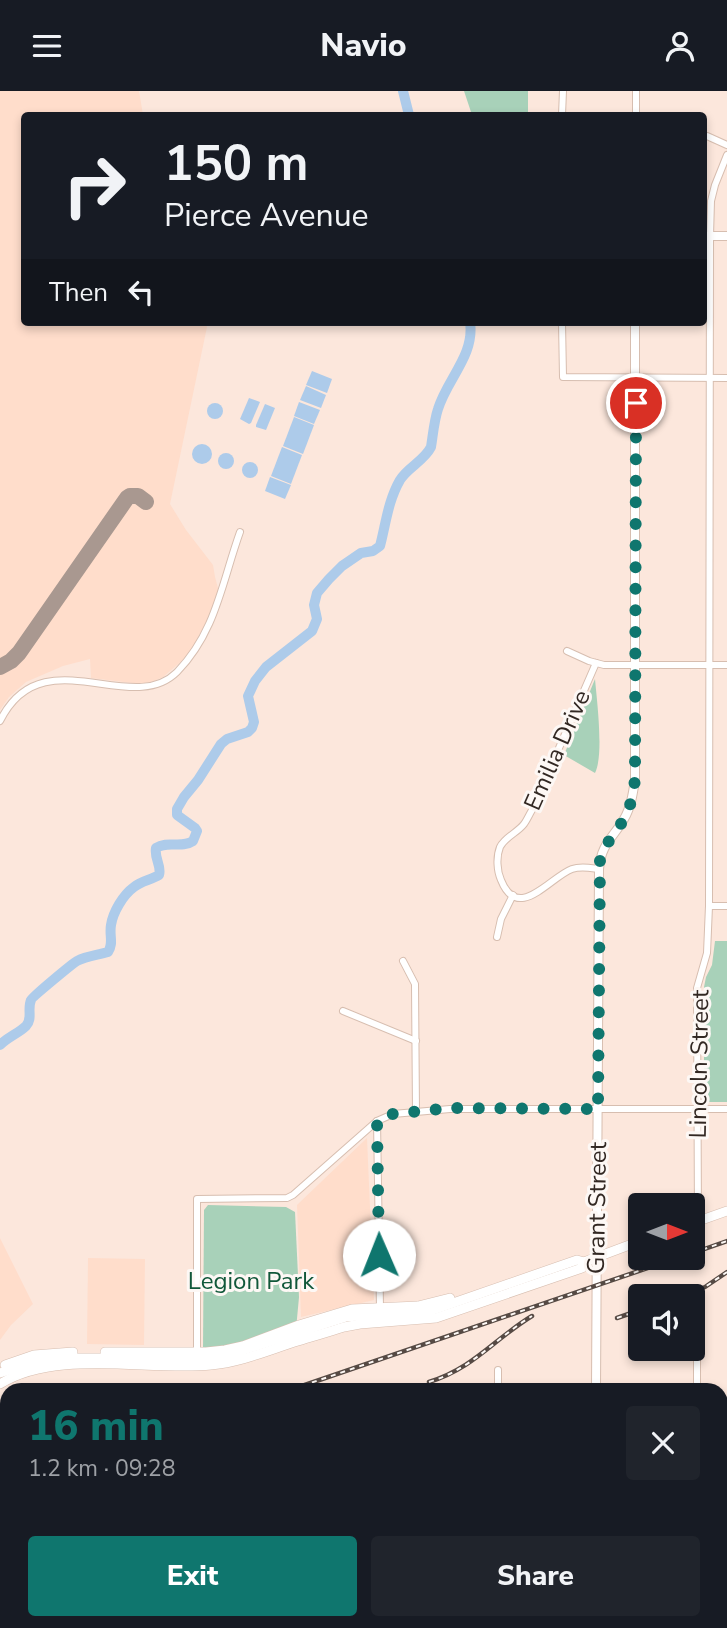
<!DOCTYPE html>
<html lang="en">
<head>
<meta charset="utf-8">
<style>
	:root { --surface:#171b24; --page:#20242c; --text:#f1f3f6; --muted:#9ea1a6; --accent:#0f766e }
	body { margin:0; font-family:"Nunito Sans",sans-serif; background:var(--page); color:var(--text); height:100vh; display:flex; flex-direction:column; font-size:26px; white-space:nowrap }
	* { box-sizing:border-box; margin:0 }
	p { font-size:23px; color:var(--muted) }
	.icon { flex:none; width:38px; height:38px; fill:none; stroke:currentColor; stroke-width:2; stroke-linecap:round; stroke-linejoin:round }
	.map { position:relative; flex:1; overflow:hidden }
	.side { position:absolute; left:0px; top:1292px; width:728px; height:247px; display:flex; flex-direction:column; background:var(--surface); border-radius:21px 21px 0 0; box-shadow:0 4px 10px #0003 }
	.side>* { flex:none }
	.banner { position:absolute; left:21px; top:21px; width:686px; height:214px; border-radius:7px; box-shadow:0 4px 10px #0003; background:#171b24; color:var(--text); overflow:hidden }
	.needle { width:46px; rotate:90deg }
	.tools { position:absolute; left:628px; top:1102px; display:grid; gap:14px }
	.tools a { display:grid; place-items:center; width:77px; height:77px; border-radius:7px; background:var(--surface); box-shadow:0 4px 10px #0003; font-size:35px }
	.pin { position:absolute; display:grid; place-items:center; width:60px; height:60px; color:#fff; margin:-30px; border:4px solid #fff; border-radius:50%; box-shadow:0 2px 7px #0007 }
	.me { position:absolute; width:77px; margin:-38px; rotate:359deg; stroke-linejoin:round; filter:drop-shadow(0 0 5px #0008) }
	.turn { display:flex; align-items:center; gap:24px; height:147px; padding:0 28px; font-size:32px }
	.turn .icon { width:91px; height:91px; stroke-width:2.5 }
	.turn b { display:block; font-size:49px; line-height:60px }
	.then { display:flex; align-items:center; height:66px; padding:0 28px; background:#0003; gap:14px; font-size:26px }
	.round { display:grid; place-items:center; flex:none; width:74px; height:74px; border-radius:7px; background:var(--page) }
	.overview { display:flex; align-items:center; justify-content:space-between; height:119px; padding:0 28px }
	h1 { font-size:42px; font-weight:800; line-height:52px; color:var(--accent) }
	.primary-button { display:flex; gap:14px; margin-top:auto; padding:14px 28px }
	.primary-button a { flex:1; height:80px; border-radius:7px; background:var(--accent); color:#fff; font-size:28px; font-weight:800; line-height:80px; text-align:center }
	.primary-button a+a { background:var(--page); color:var(--text) }
	header { display:flex; justify-content:space-between; align-items:center; height:91px; padding:0 28px; background:var(--surface); font-size:32px; font-weight:800 }
	.map>svg:first-child { display:block }
	.built { fill:#ffddcb }
	.green { fill:#a8d1b9 }
	.water { fill:#adcbea }
	.lines { fill:none; stroke-linecap:round; stroke-linejoin:round }
	.river { stroke:#adcbea; stroke-width:10 }
	.taxiway { stroke:#a99890; stroke-width:16 }
	.minor-casing { stroke:#d7beb0; stroke-width:8 }
	.tertiary-casing { stroke:#d7beb0; stroke-width:10 }
	.secondary-casing { stroke:#d7beb0; stroke-width:10 }
	.minor { stroke:#fff; stroke-width:6 }
	.tertiary { stroke:#fff; stroke-width:8 }
	.secondary { stroke:#fff; stroke-width:9 }
	.rail-casing { stroke:#564a44; stroke-width:4.5 }
	.rail { stroke:#fdf8f5; stroke-width:2; stroke-dasharray:5; stroke-linecap:butt }
	.route { stroke:#0f766e; stroke-width:12; stroke-dasharray:0 21.6 }
	.labels { text-anchor:middle; stroke-width:6; stroke-linejoin:round; paint-order:stroke }
	.street-label { font-size:24px; fill:#322823; stroke:#fdf8f5 }
	.park-label { font-size:24px; fill:#11583a; stroke:#fdf8f5 }
</style>
</head>
<body>
<header><svg class="icon" aria-label="menu" viewBox="0 0 24 24"><path d="M4 6h16M4 12h16M4 18h16"/></svg>Navio<svg class="icon" aria-label="person" viewBox="0 0 24 24"><circle cx="12" cy="8" r="4"/><path d="M4 21q1-7 8-7t8 7"/></svg></header>
<div class="map">
<svg width="727" height="1537" viewBox="0 0 727 1537">
	<rect width="100%" height="100%" fill="#fce7dc"/>
	<g class="built">
		<path d="M0,0H139L143,24H24V231H205L207,236L170,413L186,439L213,474L215,486L219,501L206,532L191,559L184,568L163,586L154,590L140,593L91,587L90,568L63,575L26,591L9,606L0,619Z"/>
		<path d="M367,1047L374,1209L301,1226L297,1114Z"/>
		<path d="M0,1147L33,1213L11,1234L0,1249Z"/>
		<path d="M88,1167L145,1168L144,1254L87,1253Z"/>
	</g>
	<g class="green">
		<path d="M464,0H528V24H472Z"/>
		<path d="M595,588C597,610 604,664 595,682L564,664Z"/>
		<path d="M715,850H727V1011H708L704,1008V896L706,886L712,874Z"/>
		<path d="M208,1114L286,1116L295,1121L299,1206L296,1238L241,1258L203,1259L204,1119Z"/>
	</g>
	<g class="water">
		<path d="M312,280L332,288L327,302L306,294Z"/>
		<path d="M306,295L326,304L321,317L300,309Z"/>
		<path d="M249,307L260,311L251,332L249,333L240,328Z"/>
		<path d="M299,311L320,319L314,333L294,325Z"/>
		<circle cx="215" cy="320" r="8"/>
		<path d="M265,313L275,317L266,339L256,336V334Z"/>
		<path d="M294,326L314,334L303,363L283,355Z"/>
		<circle cx="202" cy="363" r="10"/>
		<path d="M282,356L302,364L291,393L271,385Z"/>
		<circle cx="226" cy="370" r="8"/>
		<circle cx="250" cy="379" r="8"/>
		<path d="M270,386L291,394L285,408L265,400Z"/>
	</g>
	<g class="lines">
		<g class="river">
			<path d="M403,0L409,24"/>
			<path d="M0,954C8,946 19,942 26,935C33,928 27,918 31,909C32,906 72,873 77,870C86,865 98,864 108,861C114,852 109,845 111,834C113,821 123,804 134,796C141,790 151,789 159,784C162,775 154,768 156,757C168,749 181,758 193,750L197,740L195,737L177,724V718L184,706L198,689L221,653L227,648L248,641L252,637L254,631L248,605L255,590L266,576L312,540L317,528L314,514L317,502L329,488L342,475L361,462L373,460L380,455C386,432 388,410 400,389C408,376 424,370 431,356C433,344 434,330 438,318C447,288 475,264 470,231"/>
		</g>
		<path class="taxiway" d="M0,576L11,570L19,562L127,407L130,405H138L146,411"/>
		<g class="minor-casing">
			<g id="minor">
				<path d="M562,24L563,0"/>
				<path d="M636,24V0"/>
				<path d="M707,45L727,54"/>
				<path d="M562,231L563,286L727,287"/>
				<path d="M567,560L589,570L604,574H727"/>
				<path d="M596,572L532,719C529,724 527,729 524,733C517,742 505,746 500,756C496,766 497,780 501,789C518,832 550,786 572,778C581,775 590,777 599,778"/>
				<path d="M0,630C42,545 131,627 177,581C216,541 222,491 240,441"/>
				<path d="M709,815H727"/>
				<path d="M497,846L501,828L513,804"/>
				<path d="M403,870L415,893L416,1021"/>
				<path d="M343,920L416,950"/>
				<path d="M377,1030L380,1217"/>
				<path d="M698,1130L697,897L707,862L709,815L710,145L711,110L715,94L727,64"/>
				<path d="M197,1261V1108L287,1107L293,1104L377,1030L393,1023L450,1018H727"/>
				<path d="M498,1298V1279"/>
				<path d="M697,1298V1241L698,1201"/>
				<path d="M721,1348H727"/>
				<path d="M721,1448H727"/>
				<path d="M0,1449L7,1448"/>
				<path d="M95,1531V1537"/>
				<path d="M396,1531V1537"/>
				<path d="M195,1537V1531"/>
				<path d="M296,1537V1531"/>
				<path d="M497,1537V1531"/>
				<path d="M697,1537V1531"/>
			</g>
		</g>
		<g class="tertiary-casing">
			<g id="tertiary">
				<path d="M704,145H727"/>
				<path d="M596,1298L599,778C601,753 613,747 624,728C631,716 633,702 635,689V231"/>
				<path d="M597,1531V1537"/>
			</g>
		</g>
		<g class="secondary-casing">
			<g id="secondary">
				<path d="M693,1132L727,1120"/>
				<path d="M105,1261H206L225,1259L243,1255L299,1234L352,1218L418,1215L450,1207"/>
				<path d="M5,1274L34,1264L73,1261"/>
				<path d="M0,1282L30,1272L69,1267H201L225,1265L346,1226L433,1219L577,1169L584,1171"/>
				<path d="M0,1293C56,1258 147,1280 211,1274C242,1271 269,1259 298,1250C314,1245 329,1241 344,1236L360,1233L436,1227L582,1177L584,1171L640,1150"/>
			</g>
		</g>
		<use href="#minor" class="minor"/>
		<use href="#tertiary" class="tertiary"/>
		<use href="#secondary" class="secondary"/>
		<g class="rail-casing">
			<g id="rail">
				<path d="M693,1162L727,1150"/>
				<path d="M679,1206L705,1196L727,1181"/>
				<path d="M617,1227L640,1219"/>
				<path d="M429,1291C474,1277 494,1248 532,1225"/>
				<path d="M293,1298L677,1167"/>
				<path d="M0,1404L7,1401"/>
			</g>
		</g>
		<use href="#rail" class="rail"/>
	</g>
	<g class="lines">
		<path class="route" d="M379,1164L377,1030L393,1023L450,1017L598,1018L600,768C605,752 616,742 624,728C631,716 633,702 635,689L636,312"/>
	</g>
	<g class="labels">
		<g class="street-label">
			<text transform="translate(557 659) rotate(-66)" y="8">Emilia Drive</text>
			<text transform="translate(699 973) rotate(-89)" y="8">Lincoln Street</text>
			<text transform="translate(597 1117) rotate(-89)" y="8">Grant Street</text>
		</g>
		<g class="park-label">
			<text x="251" y="1198">Legion Park</text>
		</g>
	</g>
</svg>
<div class="tools">
<a><svg class="needle" viewBox="-14 -14 28 28"><path d="M0-13l5 13h-10z" fill="#e53935"/><path d="M0 13l5-13h-10z" fill="#9ea1a6"/></svg></a>
<a><svg class="icon" aria-label="sound" viewBox="0 0 24 24"><path d="M4 9h4l5-4v14l-5-4H4zM17 9q2 3 0 6"/></svg></a>
</div>
<div class="pin" style="left:636px;top:312px;background:#d93025"><svg class="icon" aria-label="arrive" viewBox="0 0 24 24"><path d="M6 21V4h12l-3 4 3 4H6"/></svg></div>
<svg class="me" style="left:379px;top:1164px" viewBox="-20 -20 40 40"><circle r="19" fill="#fff"/><path d="M0-13L10 11 0 6-10 11z" fill="#0f766e"/></svg>
<div class="banner">
<div class="turn"><svg class="icon" aria-label="right" viewBox="0 0 24 24"><path d="M7 20v-9h11M14 6l5 5-5 5"/></svg><div><b>150 m</b>Pierce Avenue</div></div>
<div class="then">Then<svg class="icon" aria-label="left" viewBox="0 0 24 24"><path d="M17 20v-9H6M10 6l-5 5 5 5"/></svg></div>
</div>
<section class="side">
<div class="overview"><div><h1>16 min</h1><p>1.2 km · 09:28</p></div><a class="round"><svg class="icon" aria-label="close" viewBox="0 0 24 24"><path d="M6 6l12 12M18 6L6 18"/></svg></a></div>
<div class="primary-button"><a>Exit</a><a>Share</a></div>
</section>
</div>
</body>
</html>
